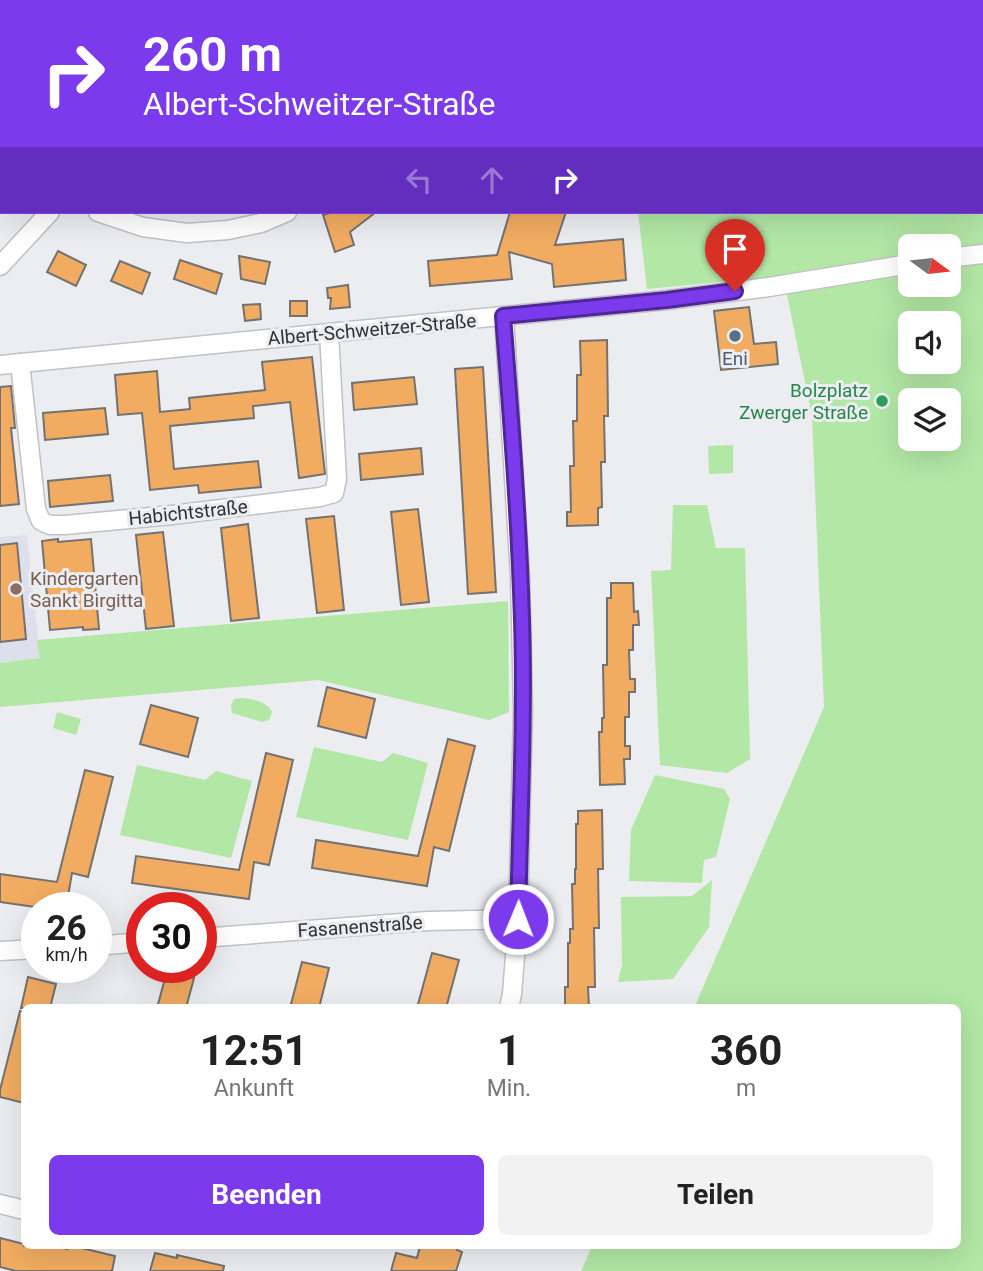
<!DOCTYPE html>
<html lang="de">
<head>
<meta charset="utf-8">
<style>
	:root { --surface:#fff; --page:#f2f2f2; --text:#222; --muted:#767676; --accent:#7c3aed }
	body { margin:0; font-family:Roboto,sans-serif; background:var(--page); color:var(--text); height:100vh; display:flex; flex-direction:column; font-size:26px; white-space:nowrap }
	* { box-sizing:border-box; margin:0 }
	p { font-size:23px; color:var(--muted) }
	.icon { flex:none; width:38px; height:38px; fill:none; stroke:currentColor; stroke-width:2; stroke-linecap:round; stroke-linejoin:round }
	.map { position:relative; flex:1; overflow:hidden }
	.panel { position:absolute; left:21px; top:1004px; width:940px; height:245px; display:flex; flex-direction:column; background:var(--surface); border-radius:10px; box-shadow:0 7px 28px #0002 }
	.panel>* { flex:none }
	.top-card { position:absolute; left:0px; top:0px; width:984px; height:214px; box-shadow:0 7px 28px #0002; background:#7c3aed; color:#fff; overflow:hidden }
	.needle { width:46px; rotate:105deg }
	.buttons { position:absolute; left:898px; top:234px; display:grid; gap:14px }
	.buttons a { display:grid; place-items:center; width:63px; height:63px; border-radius:10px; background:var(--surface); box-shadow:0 7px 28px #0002; font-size:35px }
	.speed { position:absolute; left:21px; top:892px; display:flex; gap:14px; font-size:35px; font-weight:700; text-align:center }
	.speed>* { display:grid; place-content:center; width:91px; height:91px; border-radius:50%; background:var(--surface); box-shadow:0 7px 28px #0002; line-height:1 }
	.speed small { font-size:18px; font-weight:400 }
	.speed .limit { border:10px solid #d22; background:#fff; color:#111 }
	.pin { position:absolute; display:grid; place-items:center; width:60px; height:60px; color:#fff; margin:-72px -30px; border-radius:50% 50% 50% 0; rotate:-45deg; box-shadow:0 0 7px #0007 }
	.pin .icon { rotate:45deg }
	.me { position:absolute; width:77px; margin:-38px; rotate:1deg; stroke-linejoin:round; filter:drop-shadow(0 0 5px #0008) }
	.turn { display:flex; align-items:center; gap:24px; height:147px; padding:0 28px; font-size:32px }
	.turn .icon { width:91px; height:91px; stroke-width:2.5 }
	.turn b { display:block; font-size:49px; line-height:60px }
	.lanes { display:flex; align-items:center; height:66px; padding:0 28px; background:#0003; justify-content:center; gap:35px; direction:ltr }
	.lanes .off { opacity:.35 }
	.eta { display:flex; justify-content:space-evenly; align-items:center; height:119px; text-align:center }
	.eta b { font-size:42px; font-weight:700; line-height:49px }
	.action { display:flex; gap:14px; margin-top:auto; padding:14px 28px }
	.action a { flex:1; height:80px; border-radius:10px; background:var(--accent); color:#fff; font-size:28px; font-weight:700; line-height:80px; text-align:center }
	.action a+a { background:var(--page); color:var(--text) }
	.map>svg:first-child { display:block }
	.built { fill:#dde0ea }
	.green { fill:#b2e7a5; fill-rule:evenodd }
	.building { fill:#f2ac62; stroke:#747270; stroke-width:2 }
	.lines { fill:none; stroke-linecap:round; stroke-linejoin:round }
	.minor-casing { stroke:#c1c2c4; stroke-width:21 }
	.minor { stroke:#fff; stroke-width:18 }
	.route-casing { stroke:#51269a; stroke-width:18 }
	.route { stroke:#7c3aed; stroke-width:12 }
	.service-dot { fill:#5c6f8a; stroke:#ecedf0; stroke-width:2.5 }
	.leisure-dot { fill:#2e9e5b; stroke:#ecedf0; stroke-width:2.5 }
	.education-dot { fill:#8d6e63; stroke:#ecedf0; stroke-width:2.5 }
	.labels { text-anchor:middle; stroke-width:6; stroke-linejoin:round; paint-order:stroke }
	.street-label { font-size:19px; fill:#323233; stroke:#ecedf0 }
	.service-label { font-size:19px; fill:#4e5e75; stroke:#ecedf0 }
	.leisure-label { font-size:19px; fill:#27864d; stroke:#ecedf0; text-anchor:end }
	.education-label { font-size:19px; fill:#785e54; stroke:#ecedf0; text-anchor:start }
</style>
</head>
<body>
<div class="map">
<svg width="983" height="1271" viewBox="0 0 983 1271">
	<rect width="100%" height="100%" fill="#ecedf0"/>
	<path class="built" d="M27,535L40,658L0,663V537Z"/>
	<g class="green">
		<path d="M615,0H983V1271H581L592,1246H957V1008H694L824,707L812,416L783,276L647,289L638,212H982V2H615ZM910,247H948V285H910ZM910,324H948V362H910ZM910,401H948V439H910Z"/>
		<path d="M733,445V473L709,474L708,446Z"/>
		<path d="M673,505H707L716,548H745L750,759L727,773L660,765L651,571L671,570Z"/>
		<path d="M508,601L509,712L489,720L318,680L0,707V663L40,658L37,640Z"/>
		<path d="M241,698C253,699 266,701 272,712L269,720L262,722L232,713L231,705L234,699Z"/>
		<path d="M57,712L81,719L76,735L53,728Z"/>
		<path d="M314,747L382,762L393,753L428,763L408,840L296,817Z"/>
		<path d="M137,765L205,780L216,771L252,781L231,858L120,835Z"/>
		<path d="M655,775L724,789L730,799L716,857L704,860L702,883L629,881L631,830Z"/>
		<path d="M712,880L709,927L673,979L618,982L622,965L621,897L692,896Z"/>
	</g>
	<g class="building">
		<path d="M333,212H376L350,232L354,245L335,252L323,215Z"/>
		<path d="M510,212H566L555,245L623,239L626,280L554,287L552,264L509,252L512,279L430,286L428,261L497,255Z"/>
		<path d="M58,251L86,265L76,286L47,272Z"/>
		<path d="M239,256L270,262L265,284L241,279Z"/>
		<path d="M180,260L222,274L216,294L174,279Z"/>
		<path d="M120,261L150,273L142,294L111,281Z"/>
		<path d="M348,285L350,307L330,309L331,298H328L327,288Z"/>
		<rect x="290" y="301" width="17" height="15"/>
		<path d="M260,304L261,319L245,321L243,305Z"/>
		<path d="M749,307L754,344L776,342L778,364L721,370L714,311Z"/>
		<path d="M607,340L608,416H604L605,462H601L602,507L598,508V525L567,526V512H571L570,466H574L573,421H577V375H581L580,341Z"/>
		<path d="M312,357L325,474L299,478L290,402L253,406L254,418L170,426L174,469L258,461L261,487L199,493L198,485L150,490L142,413L118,415L115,375L157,371L160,412L190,409L189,398L265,390L262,362Z"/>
		<path d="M483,367L496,592L468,594L455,369Z"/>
		<path d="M414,377L417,404L354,410L352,383Z"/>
		<path d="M11,386L15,428H11L19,504L0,506V387Z"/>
		<path d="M105,408L108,434L45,440L43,413Z"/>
		<path d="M421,448L423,474L361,480L359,454Z"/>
		<path d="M110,475L113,501L50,507L48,481Z"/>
		<path d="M418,509L429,602L401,605L391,512Z"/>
		<path d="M334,516L344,610L317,613L306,519Z"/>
		<path d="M248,524L259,618L231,621L221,528Z"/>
		<path d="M163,532L174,626L146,629L136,535Z"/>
		<path d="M58,539V542L91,539L99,629L83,630V627L50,630L42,541Z"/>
		<path d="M17,543L26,639L0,642V545Z"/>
		<path d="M611,583H633L634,612L638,611L639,625H633V650H629L630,679H635V692H629V717H625V746H630V759H624L625,784L600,785L599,732H602V718H604L603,665H607V598H611Z"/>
		<path d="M327,687L375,699L366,738L318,726Z"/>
		<path d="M151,705L198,718L188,757L140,744Z"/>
		<path d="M448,739L475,746L449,851L434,847L427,886L312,868L316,840L418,856Z"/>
		<path d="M266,753L293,760L269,865L254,862L249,899L132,883L136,856L239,870Z"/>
		<path d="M85,770L113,777L88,877L72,873L66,908H42L0,902V874L57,882Z"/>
		<path d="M602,810L603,869H598L599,928H594L595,987H588L589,1008H565V987H568V943H570V929H573L572,884H575V869H576V824H578V811Z"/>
		<path d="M432,953L459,960L446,1008H417Z"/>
		<path d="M302,962L329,968L319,1008H290Z"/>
		<path d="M167,971L194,978L186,1008H157Z"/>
		<path d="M28,977L56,984L50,1008H21Z"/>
		<path d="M20,1011L24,1012V1103L0,1097V1090Z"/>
		<path d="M0,1238L24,1244V1246H54L67,1249V1246H73L115,1256L112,1271H16L0,1267Z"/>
		<path d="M420,1246H458L457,1250L462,1252L456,1271H391L396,1253L417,1258Z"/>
		<path d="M155,1253L177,1258V1255L224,1266L223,1271H150Z"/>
	</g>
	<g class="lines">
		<g class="minor-casing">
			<g id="minor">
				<path d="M220,2L221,0"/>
				<path d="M445,2L446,0"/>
				<path d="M98,212L143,227L187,233L228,230L261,223L287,212"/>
				<path d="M948,258L983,254"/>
				<path d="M0,266L50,212"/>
				<path d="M504,316L520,577L523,710L518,919L512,994L509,1008"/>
				<path d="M20,363L36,509L41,521L50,525H65L172,515L320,497L334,493L337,479L329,333"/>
				<path d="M0,365L667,300L769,287L910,264"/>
				<path d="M201,938L428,921L518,919"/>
				<path d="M96,946L142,942"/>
				<path d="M0,951L37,949"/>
				<path d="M0,1204L24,1210"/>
			</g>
		</g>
		<use href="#minor" class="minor"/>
	</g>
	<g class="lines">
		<g class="route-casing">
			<path id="route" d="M518,919C520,820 525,720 522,620C519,519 511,417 503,316L667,300L735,291"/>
		</g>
		<use href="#route" class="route"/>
	</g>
	<circle class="service-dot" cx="735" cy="336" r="7"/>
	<circle class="leisure-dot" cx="882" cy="401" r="7"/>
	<circle class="education-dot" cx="16" cy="589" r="7"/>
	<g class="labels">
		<g class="street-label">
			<text transform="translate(372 329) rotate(-5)" y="7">Albert-Schweitzer-Straße</text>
			<text transform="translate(188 512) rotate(-6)" y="7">Habichtstraße</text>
			<text transform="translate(360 926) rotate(-4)" y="7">Fasanenstraße</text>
		</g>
		<g class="service-label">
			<text x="735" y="365">Eni</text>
		</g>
		<g class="leisure-label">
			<text x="868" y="397">Bolzplatz<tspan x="868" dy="22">Zwerger Straße</tspan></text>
		</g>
		<g class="education-label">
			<text x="30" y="585">Kindergarten<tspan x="30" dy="22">Sankt Birgitta</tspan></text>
		</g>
	</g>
</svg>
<div class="buttons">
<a><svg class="needle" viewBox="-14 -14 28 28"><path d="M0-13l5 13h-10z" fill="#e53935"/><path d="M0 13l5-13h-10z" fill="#767676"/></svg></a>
<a><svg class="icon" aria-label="sound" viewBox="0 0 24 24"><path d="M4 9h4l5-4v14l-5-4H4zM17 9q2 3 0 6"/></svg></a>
<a><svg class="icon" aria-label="layers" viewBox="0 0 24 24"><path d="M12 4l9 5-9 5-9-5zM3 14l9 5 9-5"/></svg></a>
</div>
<div class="speed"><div>26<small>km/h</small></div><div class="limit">30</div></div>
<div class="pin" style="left:735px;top:291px;background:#d93025"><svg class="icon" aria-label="arrive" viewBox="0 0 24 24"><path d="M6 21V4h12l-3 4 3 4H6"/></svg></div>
<svg class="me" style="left:518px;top:919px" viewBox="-20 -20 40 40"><circle r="17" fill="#7c3aed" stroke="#fff" stroke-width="3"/><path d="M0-11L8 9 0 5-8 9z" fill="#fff"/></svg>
<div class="top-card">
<div class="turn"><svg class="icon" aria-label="right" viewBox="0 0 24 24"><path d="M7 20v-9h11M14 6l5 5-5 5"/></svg><div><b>260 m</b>Albert-Schweitzer-Straße</div></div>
<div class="lanes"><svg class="icon off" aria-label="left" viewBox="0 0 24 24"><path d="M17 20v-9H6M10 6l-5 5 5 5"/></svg><svg class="icon off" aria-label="ahead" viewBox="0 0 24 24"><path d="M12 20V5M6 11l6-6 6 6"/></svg><svg class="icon" aria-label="right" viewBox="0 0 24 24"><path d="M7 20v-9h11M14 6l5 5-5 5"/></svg></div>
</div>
<section class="panel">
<div class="eta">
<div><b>12:51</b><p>Ankunft</p></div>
<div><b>1</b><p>Min.</p></div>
<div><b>360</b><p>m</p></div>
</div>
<div class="action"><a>Beenden</a><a>Teilen</a></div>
</section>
</div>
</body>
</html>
